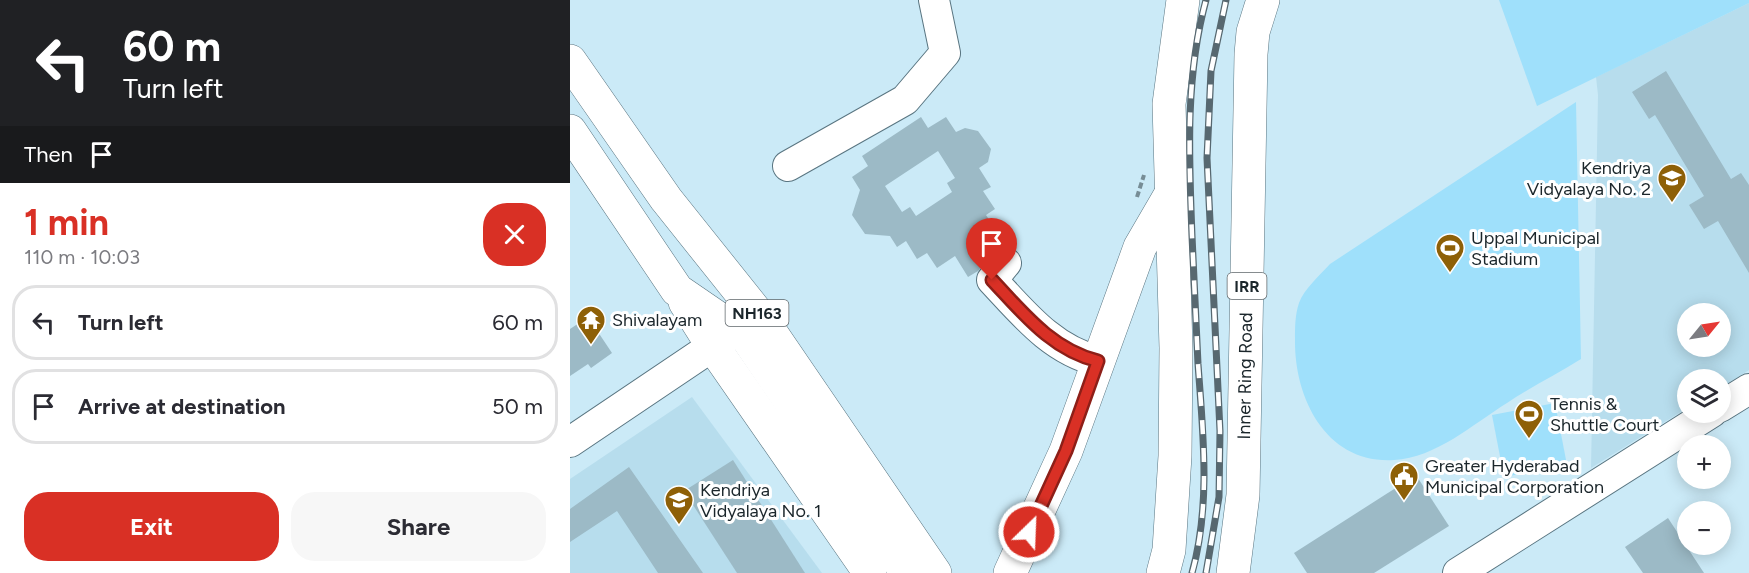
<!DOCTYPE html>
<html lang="en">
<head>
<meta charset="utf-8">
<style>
	:root { --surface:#fff; --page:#f7f7f7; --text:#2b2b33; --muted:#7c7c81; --line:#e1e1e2; --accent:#d93025 }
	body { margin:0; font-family:Figtree,sans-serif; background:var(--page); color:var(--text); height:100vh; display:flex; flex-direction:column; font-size:22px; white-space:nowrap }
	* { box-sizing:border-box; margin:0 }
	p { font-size:20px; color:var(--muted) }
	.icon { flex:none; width:33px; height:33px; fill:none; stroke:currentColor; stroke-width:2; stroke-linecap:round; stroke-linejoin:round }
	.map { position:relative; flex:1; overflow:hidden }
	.drawer { display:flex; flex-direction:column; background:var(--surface); width:570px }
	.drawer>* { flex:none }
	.hud { background:#202124; color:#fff; overflow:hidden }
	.needle { width:39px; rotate:60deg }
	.tools { position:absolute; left:1107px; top:303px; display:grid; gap:12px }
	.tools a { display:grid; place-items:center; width:54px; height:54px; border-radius:50%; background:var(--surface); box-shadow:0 3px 15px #0003; font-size:30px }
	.pin { position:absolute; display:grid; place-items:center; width:51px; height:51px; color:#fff; margin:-62px -26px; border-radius:50% 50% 50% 0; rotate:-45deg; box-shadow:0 0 6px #0007 }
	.pin .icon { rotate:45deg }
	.me { position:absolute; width:66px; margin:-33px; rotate:24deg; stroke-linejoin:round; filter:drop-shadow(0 0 4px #0008) }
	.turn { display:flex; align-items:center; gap:21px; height:126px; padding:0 24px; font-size:27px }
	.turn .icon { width:78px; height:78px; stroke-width:2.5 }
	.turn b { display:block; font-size:42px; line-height:51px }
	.then { display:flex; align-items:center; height:57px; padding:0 24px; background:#0003; gap:12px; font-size:22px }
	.round { display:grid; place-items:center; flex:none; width:63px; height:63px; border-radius:24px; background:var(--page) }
	.overview { display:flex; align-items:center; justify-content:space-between; height:102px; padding:0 24px }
	h1 { font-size:36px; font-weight:700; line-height:45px; color:var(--accent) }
	.action { display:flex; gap:12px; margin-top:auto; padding:12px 24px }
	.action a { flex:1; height:69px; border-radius:24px; background:var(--accent); color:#fff; font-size:24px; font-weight:700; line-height:69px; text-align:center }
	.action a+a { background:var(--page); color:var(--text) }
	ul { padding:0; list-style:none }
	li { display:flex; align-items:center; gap:18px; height:75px; margin:0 12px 9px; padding:0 12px; border:3px solid var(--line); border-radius:24px }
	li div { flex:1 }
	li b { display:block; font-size:22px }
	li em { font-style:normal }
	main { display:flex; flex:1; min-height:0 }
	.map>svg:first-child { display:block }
	.built { fill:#b7dded; fill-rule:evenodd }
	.green { fill:#9fe0fb }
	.building { fill:#9cbac6; fill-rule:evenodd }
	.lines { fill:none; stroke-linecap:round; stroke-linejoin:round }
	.minor-casing { stroke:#597581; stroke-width:32 }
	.highway-casing { stroke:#597581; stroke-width:34 }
	.path { stroke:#778d96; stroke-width:4; stroke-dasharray:6 3; stroke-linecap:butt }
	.minor { stroke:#fff; stroke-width:30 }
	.highway { stroke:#fff; stroke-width:33 }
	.rail-casing { stroke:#576870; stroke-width:7 }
	.rail { stroke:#fff; stroke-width:4.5; stroke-dasharray:14; stroke-linecap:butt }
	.route-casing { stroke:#8d1f18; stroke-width:15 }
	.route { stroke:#d93025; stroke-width:10 }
	.labels { text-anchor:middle; stroke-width:6; stroke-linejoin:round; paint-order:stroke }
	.shield { fill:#fff; stroke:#5f676b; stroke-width:1.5 }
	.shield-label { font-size:16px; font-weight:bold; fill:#1b262b }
	.poi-label { font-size:18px; fill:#1b262b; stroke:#fff; text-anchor:start }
	.street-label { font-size:18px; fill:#1b262b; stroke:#fff }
</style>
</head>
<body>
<main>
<section class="drawer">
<div class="hud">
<div class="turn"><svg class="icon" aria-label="left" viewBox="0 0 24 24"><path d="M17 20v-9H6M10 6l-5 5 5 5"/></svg><div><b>60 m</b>Turn left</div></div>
<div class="then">Then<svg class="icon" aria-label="arrive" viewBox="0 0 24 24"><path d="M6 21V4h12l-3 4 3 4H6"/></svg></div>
</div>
<div class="overview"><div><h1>1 min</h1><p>110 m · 10:03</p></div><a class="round" style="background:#d93025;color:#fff"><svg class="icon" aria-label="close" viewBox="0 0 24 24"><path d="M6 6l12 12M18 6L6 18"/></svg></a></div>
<ul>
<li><svg class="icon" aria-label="left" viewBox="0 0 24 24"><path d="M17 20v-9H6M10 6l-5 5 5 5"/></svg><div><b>Turn left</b></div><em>60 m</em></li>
<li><svg class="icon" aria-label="arrive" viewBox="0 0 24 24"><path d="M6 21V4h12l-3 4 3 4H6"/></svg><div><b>Arrive at destination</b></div><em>50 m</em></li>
</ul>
<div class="action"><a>Exit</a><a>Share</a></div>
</section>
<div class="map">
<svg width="1179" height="573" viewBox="0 0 1179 573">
	<rect width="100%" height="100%" fill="#cbeaf7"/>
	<g class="built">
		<path d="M1179,3V370L1151,388L1150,380H1118L1117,408L1021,468L1028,95L1026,77ZM1118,314H1150V346H1118Z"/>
		<path d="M122,397L252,573H0V479Z"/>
	</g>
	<g class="green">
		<path d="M929,0H1179V3L967,106Z"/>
		<path d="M1006,102L1011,359C987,374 961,387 937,403C903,424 866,458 824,460C756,464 724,398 725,339C725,327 725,315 729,303C734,289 750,275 760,264Z"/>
		<path d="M985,403L997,465L934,477L922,415Z"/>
	</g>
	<g class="building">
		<path d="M1096,71L1161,179L1171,173L1179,185V273L1148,221L1134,229L1119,205L1134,196L1085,115L1079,119L1062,92Z"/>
		<path d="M351,117L358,128L376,117L386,132L395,128L408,131L421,149L418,162L409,168L421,187L413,191L425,209L416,215L426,230L408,241L419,257L408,271L398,277L385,256L367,268L357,253L347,259L336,241L327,247L320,236L295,234L282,215L290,190L282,177L298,166L292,156ZM368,151L385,178L377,183L382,192L346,216L340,207L332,212L315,186Z"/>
		<path d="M18,317L42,353L21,368L18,364L0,376V329Z"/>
		<path d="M163,460L235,573H167L114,491Z"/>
		<path d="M59,467L133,573H88L47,511L0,542V509Z"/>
		<path d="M846,475L879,526L804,573H737L724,553Z"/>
		<path d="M1098,518L1134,573H1073L1055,547Z"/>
	</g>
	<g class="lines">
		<g class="minor-casing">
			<g id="minor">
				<path d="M218,166L335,100L375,53L364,0"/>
				<path d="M436,263L422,280C453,313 482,350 528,361"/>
				<path d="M1150,407L1179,389"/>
				<path d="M0,442L162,333"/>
				<path d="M888,573L1142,412"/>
			</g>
		</g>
		<g class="highway-casing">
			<g id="highway">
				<path d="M0,61L96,199L191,318L365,573"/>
				<path d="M0,131L107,290L177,338L337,573"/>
				<path d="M115,302L142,345L300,573"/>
				<path d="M440,573L496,451L570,247L602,192"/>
				<path d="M593,573L599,550L605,456L606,348L599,104L613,0"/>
				<path d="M663,573L673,495L681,54L683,32L693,0"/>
			</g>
		</g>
		<path class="path" d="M567,197L574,175"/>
		<use href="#minor" class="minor"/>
		<use href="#highway" class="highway"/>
		<g class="rail-casing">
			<g id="rail">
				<path d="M622,573C641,505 633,433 628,364C626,321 624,279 622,236C619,157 615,77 636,0"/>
				<path d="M636,573L649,497L650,431L637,158L641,71L656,0"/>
			</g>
		</g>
		<use href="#rail" class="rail"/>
	</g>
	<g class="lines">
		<g class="route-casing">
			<path id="route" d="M422,280C453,313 482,350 528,361L496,451L459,532"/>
		</g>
		<use href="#route" class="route"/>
	</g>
	<defs>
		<g id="school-pin" transform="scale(1.5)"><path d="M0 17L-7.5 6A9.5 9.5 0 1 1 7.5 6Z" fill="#8e6007" stroke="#fff"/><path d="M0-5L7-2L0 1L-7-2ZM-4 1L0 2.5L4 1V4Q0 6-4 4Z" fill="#fff"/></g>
		<g id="stadium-pin" transform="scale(1.5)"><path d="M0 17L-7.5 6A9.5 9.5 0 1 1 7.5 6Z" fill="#8e6007" stroke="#fff"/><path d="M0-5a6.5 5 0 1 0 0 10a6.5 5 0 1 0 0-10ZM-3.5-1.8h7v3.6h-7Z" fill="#fff"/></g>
		<g id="temple-pin" transform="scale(1.5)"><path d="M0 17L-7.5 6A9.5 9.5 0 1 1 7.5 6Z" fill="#8e6007" stroke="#fff"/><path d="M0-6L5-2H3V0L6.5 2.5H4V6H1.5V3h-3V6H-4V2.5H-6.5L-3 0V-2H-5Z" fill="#fff"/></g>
		<g id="civic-pin" transform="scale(1.5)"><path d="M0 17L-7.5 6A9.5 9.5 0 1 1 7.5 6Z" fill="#8e6007" stroke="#fff"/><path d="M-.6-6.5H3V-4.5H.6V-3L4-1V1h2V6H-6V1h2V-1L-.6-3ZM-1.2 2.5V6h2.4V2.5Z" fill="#fff"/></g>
	</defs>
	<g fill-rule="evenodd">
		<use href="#school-pin" x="1102" y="178"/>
		<use href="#stadium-pin" x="880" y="248"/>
		<use href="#temple-pin" x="21" y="320"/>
		<use href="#stadium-pin" x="959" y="414"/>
		<use href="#civic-pin" x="834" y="476"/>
		<use href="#school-pin" x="109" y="500"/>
	</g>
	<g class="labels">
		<g class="shield">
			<rect x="657.5" y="273" width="39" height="26" rx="4.5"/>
			<rect x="155.5" y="300" width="63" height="26" rx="4.5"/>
		</g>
		<g class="shield-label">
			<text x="677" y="292">IRR</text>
			<text x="187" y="319">NH163</text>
		</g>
		<g class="poi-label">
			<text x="1081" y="174" text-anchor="end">Kendriya<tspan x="1081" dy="21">Vidyalaya No. 2</tspan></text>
			<text x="901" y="244">Uppal Municipal<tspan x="901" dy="21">Stadium</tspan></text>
			<text x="42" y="326">Shivalayam</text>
			<text x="980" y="410">Tennis &amp;<tspan x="980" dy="21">Shuttle Court</tspan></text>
			<text x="855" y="472">Greater Hyderabad<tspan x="855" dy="21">Municipal Corporation</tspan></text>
			<text x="130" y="496">Kendriya<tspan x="130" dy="21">Vidyalaya No. 1</tspan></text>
		</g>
		<g class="street-label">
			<text transform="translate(675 376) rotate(-89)" y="6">Inner Ring Road</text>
		</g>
	</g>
</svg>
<div class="tools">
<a><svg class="needle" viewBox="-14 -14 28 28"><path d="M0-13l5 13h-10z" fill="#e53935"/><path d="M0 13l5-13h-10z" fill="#7c7c81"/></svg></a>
<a><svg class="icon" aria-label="layers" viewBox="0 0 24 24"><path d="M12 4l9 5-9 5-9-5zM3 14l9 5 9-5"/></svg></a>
<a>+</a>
<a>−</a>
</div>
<div class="pin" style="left:422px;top:280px;background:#d93025"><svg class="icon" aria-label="arrive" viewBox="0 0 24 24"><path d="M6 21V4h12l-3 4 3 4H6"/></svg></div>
<svg class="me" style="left:459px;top:532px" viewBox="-20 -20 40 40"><circle r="17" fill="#d93025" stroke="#fff" stroke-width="3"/><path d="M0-11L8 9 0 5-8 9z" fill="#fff"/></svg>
</div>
</main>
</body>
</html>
